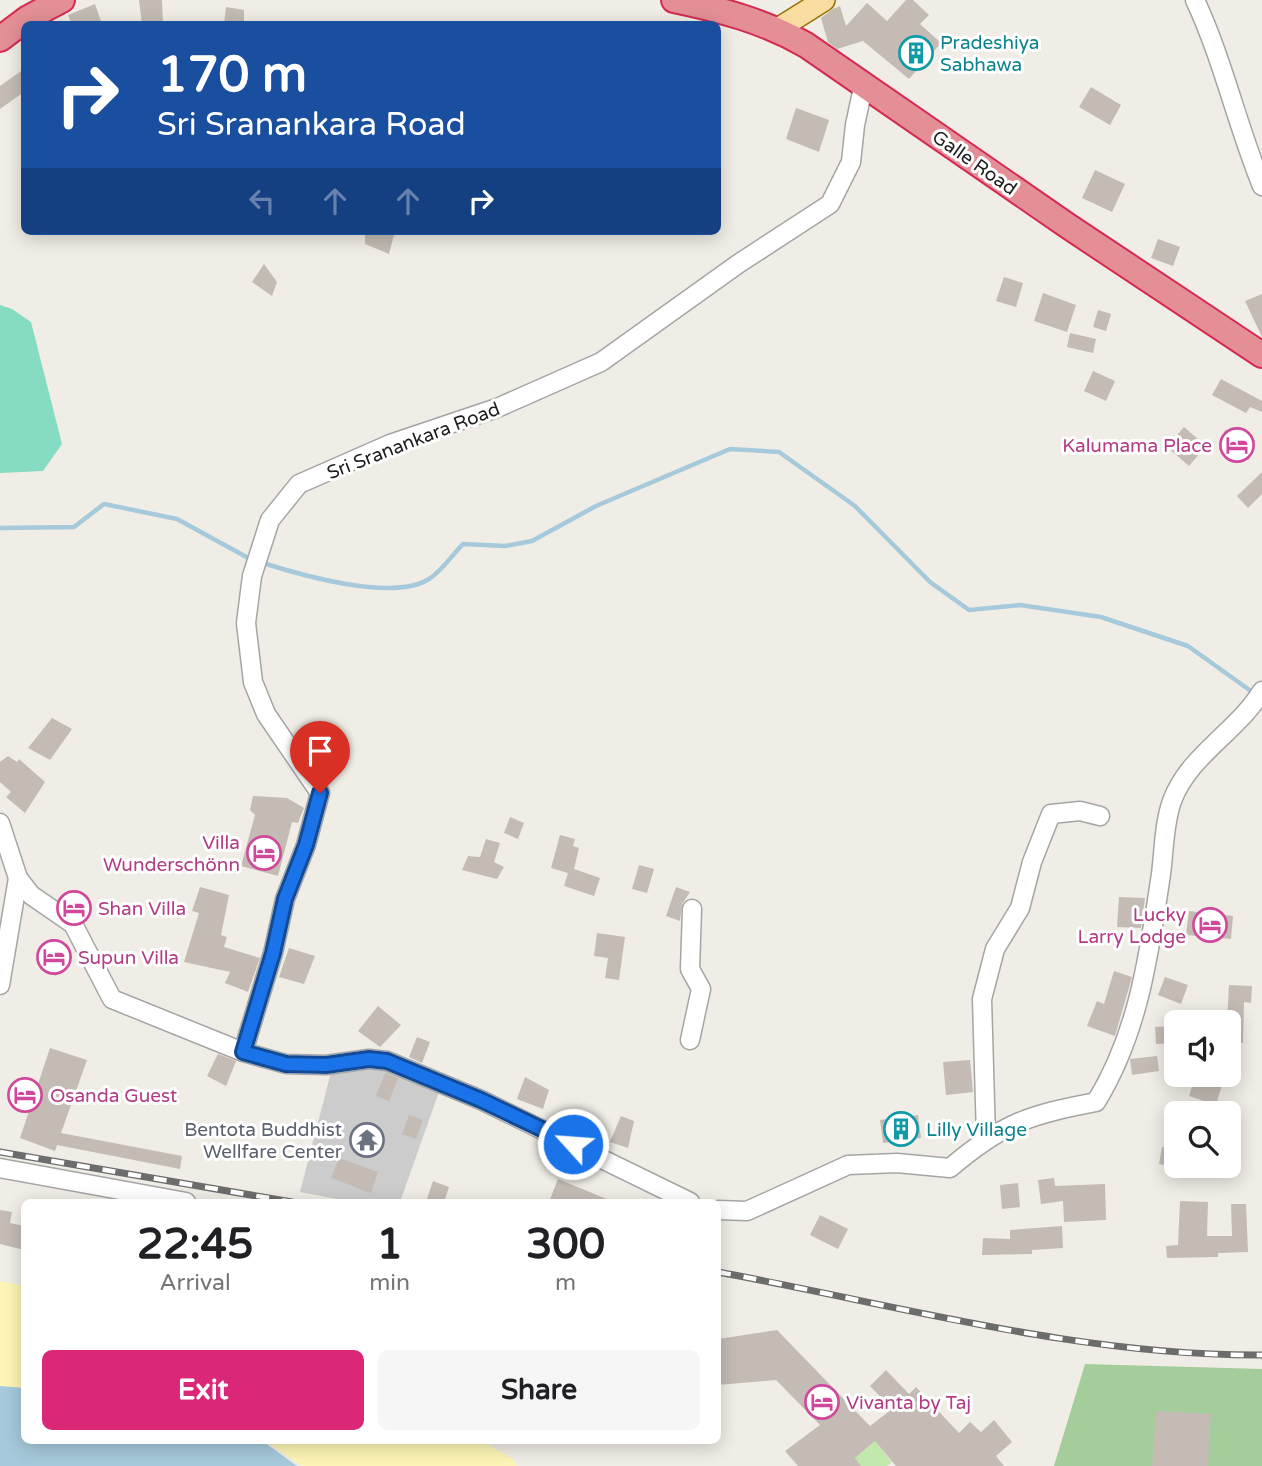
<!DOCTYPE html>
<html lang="en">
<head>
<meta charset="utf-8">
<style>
	:root { --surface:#fff; --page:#f6f6f6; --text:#202124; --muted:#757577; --accent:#db2777 }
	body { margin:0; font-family:"Varela Round",sans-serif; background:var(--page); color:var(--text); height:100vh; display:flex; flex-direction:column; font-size:26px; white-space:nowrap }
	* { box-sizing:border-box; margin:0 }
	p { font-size:23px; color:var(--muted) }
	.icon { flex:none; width:38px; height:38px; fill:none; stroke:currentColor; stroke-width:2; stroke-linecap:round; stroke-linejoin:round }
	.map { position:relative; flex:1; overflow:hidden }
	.drawer { position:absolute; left:21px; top:1199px; width:700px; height:245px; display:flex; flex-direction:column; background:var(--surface); border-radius:10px; box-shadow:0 4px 18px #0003 }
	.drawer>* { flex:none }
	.hud { position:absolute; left:21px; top:21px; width:700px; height:214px; border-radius:10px; box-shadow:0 4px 18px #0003; background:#1a4fa0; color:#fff; overflow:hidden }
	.tools { position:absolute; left:1164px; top:1010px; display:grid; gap:14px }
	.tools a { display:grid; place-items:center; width:77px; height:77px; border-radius:10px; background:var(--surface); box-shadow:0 4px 18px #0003; font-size:35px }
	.pin { position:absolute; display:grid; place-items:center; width:60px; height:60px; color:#fff; margin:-72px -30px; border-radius:50% 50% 50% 0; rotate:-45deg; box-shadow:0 0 7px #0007 }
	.pin .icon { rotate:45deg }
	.me { position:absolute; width:77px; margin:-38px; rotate:296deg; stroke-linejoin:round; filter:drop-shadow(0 0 5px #0008) }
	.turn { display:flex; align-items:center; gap:24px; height:147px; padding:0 21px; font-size:32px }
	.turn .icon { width:91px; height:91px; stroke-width:2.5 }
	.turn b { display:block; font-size:49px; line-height:60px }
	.lanes { display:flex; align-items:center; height:66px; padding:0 21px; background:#0003; justify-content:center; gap:35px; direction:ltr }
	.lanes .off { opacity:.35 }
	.eta { display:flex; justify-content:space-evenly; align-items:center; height:119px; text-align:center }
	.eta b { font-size:42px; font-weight:700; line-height:49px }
	.cta { display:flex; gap:14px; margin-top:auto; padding:14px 21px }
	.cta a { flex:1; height:80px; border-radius:10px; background:var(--accent); color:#fff; font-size:28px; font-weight:700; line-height:80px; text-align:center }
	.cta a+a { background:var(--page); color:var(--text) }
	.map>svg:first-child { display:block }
	.religious { fill:#ccc }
	.grass { fill:#c3e8ac }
	.forest { fill:#a4cd9b }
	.sand { fill:#fdf5b5 }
	.pitch { fill:#85dcc3 }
	.water { fill:#a6cadb }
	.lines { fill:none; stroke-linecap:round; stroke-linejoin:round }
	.stream { stroke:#a6cadb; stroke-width:4.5 }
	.building { fill:#c4bcb4 }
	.minor-casing { stroke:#a5a5a5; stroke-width:21 }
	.major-casing { stroke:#947305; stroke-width:24 }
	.highway-casing { stroke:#d52953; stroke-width:28 }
	.minor { stroke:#fff; stroke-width:18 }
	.major { stroke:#f9dca0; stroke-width:21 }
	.highway { stroke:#e48f96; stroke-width:24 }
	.rail-casing { stroke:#6c6c6c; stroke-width:7 }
	.rail { stroke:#fff; stroke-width:4.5; stroke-dasharray:13; stroke-linecap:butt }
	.route-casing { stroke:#114b97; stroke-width:18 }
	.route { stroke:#1a73e8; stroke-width:12 }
	.labels { text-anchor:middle; stroke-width:6; stroke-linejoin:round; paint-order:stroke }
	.culture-label { font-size:19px; fill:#0d838f; stroke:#fff; text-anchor:start }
	.street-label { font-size:19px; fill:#1e1e1e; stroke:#fff }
	.hotel-label { font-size:19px; fill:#b23c85; stroke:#fff; text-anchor:start }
	.worship-label { font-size:19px; fill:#5b616d; stroke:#fff; text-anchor:end }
</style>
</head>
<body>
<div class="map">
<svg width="1262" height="1466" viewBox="0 0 1262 1466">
	<rect width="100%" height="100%" fill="#efede5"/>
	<path class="religious" d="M388,1065L440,1089L400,1202H352L300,1192L331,1072Z"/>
	<path class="grass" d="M875,1441L892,1462L887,1466H861L855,1458Z"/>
	<path class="forest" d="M1085,1364L1262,1369V1466H1054Z"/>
	<g class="sand">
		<path d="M0,1281L24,1286V1388L0,1386Z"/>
		<path d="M264,1440H481L513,1459L517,1466H302Z"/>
	</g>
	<path class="pitch" d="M0,305L12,309L31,322L62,444L43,471L0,473Z"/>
	<path class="water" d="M0,1386L24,1388V1440H261L297,1466H0Z"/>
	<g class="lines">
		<g class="stream">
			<path d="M0,528L74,527L104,504L177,519L252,560"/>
			<path d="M260,562C300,575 393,602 429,579C442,571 453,554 463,544L505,546L532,541L596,506L730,449L779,452L855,506L930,582L969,610L1020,605L1101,617L1188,646L1255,694"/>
		</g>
	</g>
	<g class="building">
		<path d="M139,0H162L163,22L142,24Z"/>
		<path d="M906,0H913L929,15L920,24L941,43L909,79L863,41L837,49L828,42L821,18L833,9L840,6L846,26L867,3L887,21Z"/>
		<path d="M95,4L102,24H72L68,15Z"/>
		<path d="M226,7L244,10V24H224Z"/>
		<path d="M24,69V92L0,109V86Z"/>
		<path d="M1091,87L1121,105L1110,125L1079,107Z"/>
		<path d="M796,108L829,120L819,152L786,139Z"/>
		<path d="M1095,170L1125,184L1112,212L1082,198Z"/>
		<path d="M365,231H395L389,254L365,244Z"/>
		<path d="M1158,239L1180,247L1173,266L1151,258Z"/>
		<path d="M264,264L277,282L272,296L252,282Z"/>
		<path d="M1004,277L1023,283L1016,307L996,301Z"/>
		<path d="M1043,293L1076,305L1067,332L1034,321Z"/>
		<path d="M1262,294V337L1245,301Z"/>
		<path d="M1098,310L1111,314L1106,331L1093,327Z"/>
		<path d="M1070,333L1096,339L1093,353L1067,347Z"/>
		<path d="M1093,371L1115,381L1106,401L1084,391Z"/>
		<path d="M1221,379L1262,401V412L1250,407L1246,413L1212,395Z"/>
		<path d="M1184,427L1206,446L1189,466L1167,447Z"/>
		<path d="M1225,430L1255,440L1249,460L1219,450Z"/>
		<path d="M1262,472V494L1248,508L1237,496Z"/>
		<path d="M52,718L72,729L50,760L28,748Z"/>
		<path d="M8,756L17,762L19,759L45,782L25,813L6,797L11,792L0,782V762Z"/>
		<path d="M253,796L287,798L304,808L298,823L292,822L278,876L241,866L255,815L250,810Z"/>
		<path d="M510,817L524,823L518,839L504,833Z"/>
		<path d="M560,835L575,839L573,846L579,848L574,869L600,878L594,896L564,886L568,873L551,868Z"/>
		<path d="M486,839L500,843L494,862L504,867L497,879L462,870L468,856L480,857Z"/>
		<path d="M639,865L654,869L647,893L632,889Z"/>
		<path d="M200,887L229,895L221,935L227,937L224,947L260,958L248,992L225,983L230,972L184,962L199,913L192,911Z"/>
		<path d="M676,887L690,892L682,904L680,921L666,916Z"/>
		<path d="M1119,897L1145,898L1141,928L1117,927Z"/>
		<path d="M1189,911L1233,916L1231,939L1186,935Z"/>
		<path d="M597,933L625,937L619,980L605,978L608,958L594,956Z"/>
		<path d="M52,939L69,946L56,976L40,969Z"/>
		<path d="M289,948L315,956L304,984L279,977Z"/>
		<path d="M1114,971L1132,977L1115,1036L1087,1026L1097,1001L1104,1004Z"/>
		<path d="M1165,977L1188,985L1181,1004L1158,995Z"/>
		<path d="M1229,985L1252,986L1251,1003L1244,1002L1243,1043H1228V1025H1236L1227,1022Z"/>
		<path d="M378,1006L401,1025L380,1047L358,1031Z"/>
		<path d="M1176,1026V1043L1156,1044L1155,1027Z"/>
		<path d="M417,1037L430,1042L422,1063L409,1057Z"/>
		<path d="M50,1048L87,1060L61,1133L182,1156L180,1169L57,1145L55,1151L20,1138Z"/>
		<path d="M218,1054L236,1061L226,1086L207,1076Z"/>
		<path d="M1157,1056L1159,1071L1132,1075L1130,1059Z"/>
		<path d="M970,1060L973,1092L946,1095L943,1062Z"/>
		<path d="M385,1073L398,1078L389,1101L376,1096Z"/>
		<path d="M1196,1074L1223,1081L1216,1105L1189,1096Z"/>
		<path d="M525,1077L549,1090L543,1109L517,1099Z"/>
		<path d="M409,1115L423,1120L416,1139L402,1134Z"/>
		<path d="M918,1115L921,1138L883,1143L880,1120Z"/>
		<path d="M621,1116L634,1121L628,1148L610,1142Z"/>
		<path d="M1162,1147L1176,1149V1167L1159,1164Z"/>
		<path d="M339,1158L378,1172L371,1193L331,1178Z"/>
		<path d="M1054,1178L1055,1186L1105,1184L1106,1220L1064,1222L1063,1201L1041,1204L1038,1180Z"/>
		<path d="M558,1179L614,1202H549Z"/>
		<path d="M433,1181L449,1187L444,1202H426Z"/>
		<path d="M1018,1183L1020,1207L1002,1209L1000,1185Z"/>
		<path d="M1180,1201L1208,1202L1207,1236H1232L1231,1204H1246L1248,1252L1218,1253V1257L1167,1258L1166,1246L1178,1245Z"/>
		<path d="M0,1210L12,1212L10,1223L24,1226V1250L0,1244Z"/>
		<path d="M820,1215L848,1229L838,1249L810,1235Z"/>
		<path d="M1062,1226L1063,1248L1032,1250V1254L982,1255L983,1238L1010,1239V1230Z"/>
		<path d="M777,1330L870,1426L892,1409L870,1386L886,1370L909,1394L916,1387L959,1433L970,1422L981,1432L994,1420L1012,1442L996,1456L1004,1466H896L875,1441L855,1458L861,1466H798L785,1451L820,1425L776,1380L718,1385V1339Z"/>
		<path d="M1156,1411L1211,1414L1208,1466H1152Z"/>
	</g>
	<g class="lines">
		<g class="minor-casing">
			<g id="minor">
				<path d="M1195,0C1223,60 1237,125 1262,186"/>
				<path d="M0,823L18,878L31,895L73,924L112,999L243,1052L286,1064L326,1065L369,1059L387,1061L481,1100L690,1202"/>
				<path d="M0,985L18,878"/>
				<path d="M690,1040L701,989L690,969L692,909"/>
				<path d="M243,1052L273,953L285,899L306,845L320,793L266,714L253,682L246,623L252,576L270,520L299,484L390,444L497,408L601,362L738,264L830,204L851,162L855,125L864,83"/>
				<path d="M986,1137L982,999L995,949L1020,908L1032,862L1051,814L1080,811L1100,816"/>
				<path d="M0,1168L186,1202"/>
				<path d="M718,1210L747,1211L848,1165L897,1163L950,1168C1003,1123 1028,1115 1096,1102C1139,1032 1149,954 1161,874C1164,851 1164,823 1172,801C1189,755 1236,733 1262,691"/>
			</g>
		</g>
		<g class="major-casing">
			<path id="major" d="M778,29L824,0"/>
		</g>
		<g class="highway-casing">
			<g id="highway">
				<path d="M674,0C722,10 764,21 806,45L1068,226L1262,355"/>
				<path d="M0,39L28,18L62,0"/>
			</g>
		</g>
		<use href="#minor" class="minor"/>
		<use href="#major" class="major"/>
		<use href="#highway" class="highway"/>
		<g class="rail-casing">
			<g id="rail">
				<path d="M0,1152L292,1202"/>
				<path d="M718,1272C897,1305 1078,1356 1262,1355"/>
			</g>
		</g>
		<use href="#rail" class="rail"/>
	</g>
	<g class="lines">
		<g class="route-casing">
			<path id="route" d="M320,793L306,845L285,899L273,953L243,1052L286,1064L326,1065L369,1059L387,1061L481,1100L573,1144"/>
		</g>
		<use href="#route" class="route"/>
	</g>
	<defs>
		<g id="building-ring" transform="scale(1.75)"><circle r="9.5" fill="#fff" stroke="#0f9aa8" stroke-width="1.5"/><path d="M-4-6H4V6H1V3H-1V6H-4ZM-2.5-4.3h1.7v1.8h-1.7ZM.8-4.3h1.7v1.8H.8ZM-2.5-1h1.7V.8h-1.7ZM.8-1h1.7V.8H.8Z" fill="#0f9aa8"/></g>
		<g id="hotel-ring" transform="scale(1.75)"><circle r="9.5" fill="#fff" stroke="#d1479c" stroke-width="1.5"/><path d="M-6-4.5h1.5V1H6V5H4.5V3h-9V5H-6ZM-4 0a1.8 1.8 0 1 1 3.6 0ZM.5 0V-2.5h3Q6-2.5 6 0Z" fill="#d1479c"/></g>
		<g id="temple-ring" transform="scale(1.75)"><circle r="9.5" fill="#fff" stroke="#6b7280" stroke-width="1.5"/><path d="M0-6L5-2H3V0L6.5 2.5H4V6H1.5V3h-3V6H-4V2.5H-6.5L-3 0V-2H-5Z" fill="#6b7280"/></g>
	</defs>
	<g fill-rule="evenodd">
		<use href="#building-ring" x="916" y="53"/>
		<use href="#hotel-ring" x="1237" y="445"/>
		<use href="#hotel-ring" x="264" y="853"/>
		<use href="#hotel-ring" x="74" y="908"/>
		<use href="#hotel-ring" x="1210" y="925"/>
		<use href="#hotel-ring" x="54" y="957"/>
		<use href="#hotel-ring" x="25" y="1095"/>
		<use href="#building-ring" x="901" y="1129"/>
		<use href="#temple-ring" x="367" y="1140"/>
		<use href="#hotel-ring" x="822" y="1402"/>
	</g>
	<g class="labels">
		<g class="culture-label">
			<text x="940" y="49">Pradeshiya<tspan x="940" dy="22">Sabhawa</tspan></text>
			<text x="926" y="1136">Lilly Village</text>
		</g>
		<g class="street-label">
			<text transform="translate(975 162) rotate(35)" y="7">Galle Road</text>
			<text transform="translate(413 440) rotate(-21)" y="7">Sri Sranankara Road</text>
		</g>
		<g class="hotel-label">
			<text x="1212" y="452" text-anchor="end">Kalumama Place</text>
			<text x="240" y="849" text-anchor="end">Villa<tspan x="240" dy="22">Wunderschönn</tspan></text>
			<text x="98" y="915">Shan Villa</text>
			<text x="1186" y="921" text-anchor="end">Lucky<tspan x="1186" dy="22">Larry Lodge</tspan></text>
			<text x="78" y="964">Supun Villa</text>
			<text x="50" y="1102">Osanda Guest</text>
			<text x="846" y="1409">Vivanta by Taj</text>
		</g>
		<g class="worship-label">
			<text x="342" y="1136">Bentota Buddhist<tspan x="342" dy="22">Wellfare Center</tspan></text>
		</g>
	</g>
</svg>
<div class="tools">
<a><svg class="icon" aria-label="sound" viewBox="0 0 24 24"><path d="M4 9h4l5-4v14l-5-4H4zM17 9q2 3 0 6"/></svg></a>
<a><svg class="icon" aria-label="search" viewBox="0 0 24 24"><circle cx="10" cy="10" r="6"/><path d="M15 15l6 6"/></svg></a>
</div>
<div class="pin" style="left:320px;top:793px;background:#d93025"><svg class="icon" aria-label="arrive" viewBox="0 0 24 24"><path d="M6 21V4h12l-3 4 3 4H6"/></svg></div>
<svg class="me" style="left:573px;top:1144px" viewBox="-20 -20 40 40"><circle r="17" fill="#1a73e8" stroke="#fff" stroke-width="3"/><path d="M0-11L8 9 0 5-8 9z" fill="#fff"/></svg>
<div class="hud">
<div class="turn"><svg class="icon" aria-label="right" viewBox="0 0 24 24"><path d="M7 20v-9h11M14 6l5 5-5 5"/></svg><div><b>170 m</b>Sri Sranankara Road</div></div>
<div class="lanes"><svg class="icon off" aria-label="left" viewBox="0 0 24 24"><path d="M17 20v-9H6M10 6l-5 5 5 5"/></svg><svg class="icon off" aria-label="ahead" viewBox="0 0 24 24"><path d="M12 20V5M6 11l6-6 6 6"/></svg><svg class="icon off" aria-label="ahead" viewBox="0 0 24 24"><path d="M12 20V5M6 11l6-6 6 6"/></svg><svg class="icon" aria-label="right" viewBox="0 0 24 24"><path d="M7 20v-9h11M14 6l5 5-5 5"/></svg></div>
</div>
<section class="drawer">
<div class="eta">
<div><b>22:45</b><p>Arrival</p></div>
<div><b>1</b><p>min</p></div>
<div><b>300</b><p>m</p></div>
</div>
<div class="cta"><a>Exit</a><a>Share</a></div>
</section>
</div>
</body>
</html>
